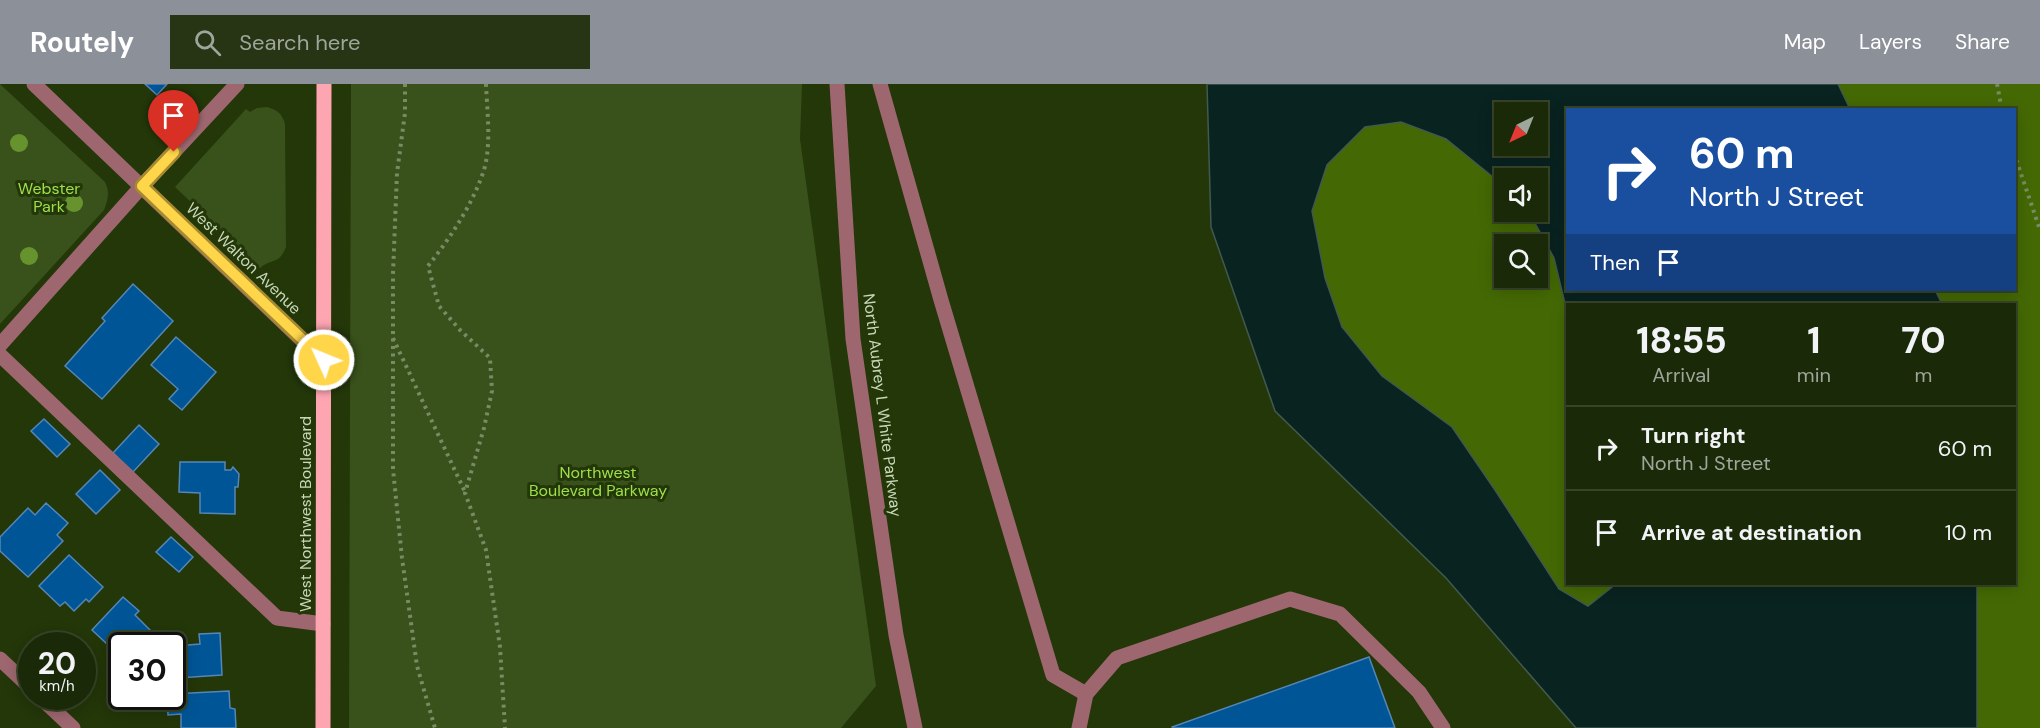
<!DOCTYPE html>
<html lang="en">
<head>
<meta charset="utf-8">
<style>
	:root { --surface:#1a2907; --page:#273515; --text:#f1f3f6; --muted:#9fa69b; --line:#384528; --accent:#8c9099 }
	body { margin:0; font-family:"DM Sans",sans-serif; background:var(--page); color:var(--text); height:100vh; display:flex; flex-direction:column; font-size:22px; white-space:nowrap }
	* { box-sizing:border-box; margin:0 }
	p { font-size:20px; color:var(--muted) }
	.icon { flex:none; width:33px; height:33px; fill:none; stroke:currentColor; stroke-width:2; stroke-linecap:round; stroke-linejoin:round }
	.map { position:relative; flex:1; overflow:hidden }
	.sheet { position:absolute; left:1566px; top:219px; width:450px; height:282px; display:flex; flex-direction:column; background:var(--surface); border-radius:0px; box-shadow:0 3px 15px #0003,0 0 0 2px var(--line) }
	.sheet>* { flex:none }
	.guide { position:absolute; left:1566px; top:24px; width:450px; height:183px; border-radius:0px; box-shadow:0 3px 15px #0003,0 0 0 2px var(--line); background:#1a4fa0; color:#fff; overflow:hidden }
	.needle { width:39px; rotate:223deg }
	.controls { position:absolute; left:1494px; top:18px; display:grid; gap:12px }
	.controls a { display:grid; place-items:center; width:54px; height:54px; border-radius:0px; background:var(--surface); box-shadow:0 3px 15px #0003,0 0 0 2px var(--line); font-size:30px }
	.speed { position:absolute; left:18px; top:548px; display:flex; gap:12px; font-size:30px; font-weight:700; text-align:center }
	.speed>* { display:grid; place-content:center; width:78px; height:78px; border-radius:50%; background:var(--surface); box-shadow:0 3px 15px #0003,0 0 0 2px var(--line); line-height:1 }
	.speed small { font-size:15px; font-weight:400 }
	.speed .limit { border:3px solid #111; border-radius:9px; background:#fff; color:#111 }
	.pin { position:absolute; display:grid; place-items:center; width:51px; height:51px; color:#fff; margin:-62px -26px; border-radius:50% 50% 50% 0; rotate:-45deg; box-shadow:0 0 6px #0007 }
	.pin .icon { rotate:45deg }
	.me { position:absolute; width:66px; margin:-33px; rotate:314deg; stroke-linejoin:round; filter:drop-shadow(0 0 4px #0008) }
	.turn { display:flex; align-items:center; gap:21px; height:126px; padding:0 24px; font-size:27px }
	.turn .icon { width:78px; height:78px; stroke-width:2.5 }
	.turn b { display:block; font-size:42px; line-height:51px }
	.then { display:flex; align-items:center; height:57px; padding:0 24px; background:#0003; gap:12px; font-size:22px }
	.eta { display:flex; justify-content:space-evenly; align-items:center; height:102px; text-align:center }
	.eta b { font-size:36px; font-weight:800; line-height:42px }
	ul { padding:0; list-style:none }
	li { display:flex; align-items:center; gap:18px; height:84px; padding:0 24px; border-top:2px solid var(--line) }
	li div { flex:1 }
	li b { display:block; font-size:22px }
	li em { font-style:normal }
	header { display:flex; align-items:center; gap:36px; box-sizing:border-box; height:84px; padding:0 30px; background:var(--accent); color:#fff }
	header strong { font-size:28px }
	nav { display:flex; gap:33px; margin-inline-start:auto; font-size:21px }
	.search { width:420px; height:54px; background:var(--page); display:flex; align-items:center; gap:15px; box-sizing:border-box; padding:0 21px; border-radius:0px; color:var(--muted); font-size:22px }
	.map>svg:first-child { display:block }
	.green { fill:#39511b }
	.forest { fill:#446904; fill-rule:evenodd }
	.water { fill:#092321; stroke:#42594f; stroke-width:1.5; fill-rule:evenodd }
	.building { fill:#005596; stroke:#5686b6; stroke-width:1.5 }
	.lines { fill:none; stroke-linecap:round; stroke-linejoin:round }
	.path { stroke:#798b65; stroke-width:4; stroke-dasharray:3 4.5; stroke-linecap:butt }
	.minor { stroke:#9e676f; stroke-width:15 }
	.major { stroke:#fea5b2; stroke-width:15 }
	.tree { fill:#67932e }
	.route-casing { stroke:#a68a30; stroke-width:15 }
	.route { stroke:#ffd54a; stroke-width:10 }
	.labels { text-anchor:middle; stroke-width:6; stroke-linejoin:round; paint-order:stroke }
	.park-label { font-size:16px; fill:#9edf4c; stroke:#233709 }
	.street-label { font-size:16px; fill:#c8d8b9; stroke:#233709 }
</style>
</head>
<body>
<header>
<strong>Routely</strong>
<div class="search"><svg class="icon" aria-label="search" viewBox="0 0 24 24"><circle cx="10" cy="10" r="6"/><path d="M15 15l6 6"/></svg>Search here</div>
<nav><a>Map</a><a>Layers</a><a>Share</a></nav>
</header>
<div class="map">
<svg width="2040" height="644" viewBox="0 0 2040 644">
	<rect width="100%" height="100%" fill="#233709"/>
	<g class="green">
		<path d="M0,0L105,98C110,108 108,116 104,126L0,240Z"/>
		<path d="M351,0H802L800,55L876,602L841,644H349Z"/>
		<path d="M267,23C277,26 282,29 285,40L286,163C279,181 272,174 260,184L175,103L246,25L250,28L257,24Z"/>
	</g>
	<g class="forest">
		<path d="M1838,0H2040V644H1977V500H2014V220H1942L1935,206H2014V26L1850,25Z"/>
		<path d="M1401,38L1446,55L1504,102V128H1529L1554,174L1567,228L1568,500H1616L1589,522L1559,505L1495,406L1452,343L1382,292L1342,243L1325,194L1312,127L1327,81L1365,42ZM1504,160H1538V194H1504Z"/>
	</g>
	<path class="water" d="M1207,0H1838L1850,25L1568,26V206H1935L1942,220H1568L1567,228L1554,174L1529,128H1538V94H1504V102L1446,55L1401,38L1365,43L1327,81L1312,127L1325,194L1342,243L1382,292L1452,343L1495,406L1559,505L1588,522L1616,500H1977V644H1576L1446,494L1275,327L1211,143ZM1504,28H1538V62H1504Z"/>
	<g class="building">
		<path d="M145,0H167L157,11Z"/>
		<path d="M133,200L173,237L102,315L65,282L105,237L102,234Z"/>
		<path d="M176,253L216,288L182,326L169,315L178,305L151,281Z"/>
		<path d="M44,335L70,360L57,373L31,347Z"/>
		<path d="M139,341L159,360L133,388L113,369Z"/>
		<path d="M180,378H225V386H231L233,383L239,390L238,403H235V430L200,429V409L179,408Z"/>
		<path d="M100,386L120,406L96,430L76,410Z"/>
		<path d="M46,419L68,439L57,451L63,457L28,493L0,467V453L28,424L35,431Z"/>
		<path d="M171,453L193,473L179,488L156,468Z"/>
		<path d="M69,471L103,503L89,518L86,515L74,527L65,518L60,522L39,502Z"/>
		<path d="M123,513L139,527L135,531L152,548L140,561H122V574L92,546Z"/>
		<path d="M220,549L222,591L178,594L176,562L200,560L199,550Z"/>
		<path d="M1369,573L1395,644H1173L1172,643Z"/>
		<path d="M229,607L230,624L235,625L236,644H181V630L168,631L167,612H172V610Z"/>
	</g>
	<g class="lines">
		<g class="path">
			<path d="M405,0V29L397,89L393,190V385L402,474L417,582L435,644"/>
			<path d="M486,0C487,27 492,63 483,89C471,123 450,154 428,182L439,222L460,246L490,274L492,307L484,344L465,409L486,466L500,563L505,644"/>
			<path d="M1997,0L2002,26"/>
			<path d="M2014,69L2040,146"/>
			<path d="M393,254L465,408"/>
		</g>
		<g class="minor">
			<path d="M34,0L323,276"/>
			<path d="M837,0L853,255L896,551L915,644"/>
			<path d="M880,0L941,216L1053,591L1086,610"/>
			<path d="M0,261L142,102L237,0"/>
			<path d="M0,271L277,534L323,540"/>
			<path d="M0,575L32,605"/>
			<path d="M39,612L73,644"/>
			<path d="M1079,644L1086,610L1117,574L1290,515L1340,530L1419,608L1443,644"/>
		</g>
		<path class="major" d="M323,644L324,0"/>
	</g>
	<g class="tree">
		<circle cx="19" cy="59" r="9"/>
		<circle cx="74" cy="119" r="9"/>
		<circle cx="29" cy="172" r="9"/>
	</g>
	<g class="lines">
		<g class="route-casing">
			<path id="route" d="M174,68L142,102L324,276"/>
		</g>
		<use href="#route" class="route"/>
	</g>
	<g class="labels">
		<g class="park-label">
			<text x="49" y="110">Webster<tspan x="49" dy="18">Park</tspan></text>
			<text x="598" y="394">Northwest<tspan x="598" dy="18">Boulevard Parkway</tspan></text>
		</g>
		<g class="street-label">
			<text transform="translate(244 174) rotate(44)" y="6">West Walton Avenue</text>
			<text transform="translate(883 321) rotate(83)" y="6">North Aubrey L White Parkway</text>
			<text transform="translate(305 430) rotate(-90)" y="6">West Northwest Boulevard</text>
		</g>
	</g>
</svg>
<div class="controls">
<a><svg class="needle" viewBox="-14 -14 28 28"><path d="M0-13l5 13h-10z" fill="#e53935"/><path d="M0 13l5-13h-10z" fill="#9fa69b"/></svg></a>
<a><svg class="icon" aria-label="sound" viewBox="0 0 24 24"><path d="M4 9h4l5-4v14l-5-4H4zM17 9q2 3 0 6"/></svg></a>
<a><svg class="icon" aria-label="search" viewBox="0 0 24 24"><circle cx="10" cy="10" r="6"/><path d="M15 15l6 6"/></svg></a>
</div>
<div class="speed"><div>20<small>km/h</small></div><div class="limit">30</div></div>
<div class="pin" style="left:174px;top:68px;background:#d93025"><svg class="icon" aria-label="arrive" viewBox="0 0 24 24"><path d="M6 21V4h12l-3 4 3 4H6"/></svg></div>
<svg class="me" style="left:324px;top:276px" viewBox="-20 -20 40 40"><circle r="17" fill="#ffd54a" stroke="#fff" stroke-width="3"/><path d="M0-11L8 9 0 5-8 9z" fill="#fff"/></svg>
<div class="guide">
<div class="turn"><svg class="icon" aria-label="right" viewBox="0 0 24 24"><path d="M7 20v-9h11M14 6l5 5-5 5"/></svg><div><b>60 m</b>North J Street</div></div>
<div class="then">Then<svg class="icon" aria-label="arrive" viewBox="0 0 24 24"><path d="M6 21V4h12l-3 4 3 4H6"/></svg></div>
</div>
<section class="sheet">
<div class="eta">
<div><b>18:55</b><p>Arrival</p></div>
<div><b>1</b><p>min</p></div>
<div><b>70</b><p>m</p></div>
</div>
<ul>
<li><svg class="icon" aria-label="right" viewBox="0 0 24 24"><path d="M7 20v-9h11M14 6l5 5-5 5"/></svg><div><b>Turn right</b><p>North J Street</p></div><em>60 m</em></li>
<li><svg class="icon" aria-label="arrive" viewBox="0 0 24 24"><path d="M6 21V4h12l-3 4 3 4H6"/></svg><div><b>Arrive at destination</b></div><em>10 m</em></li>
</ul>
</section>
</div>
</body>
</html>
